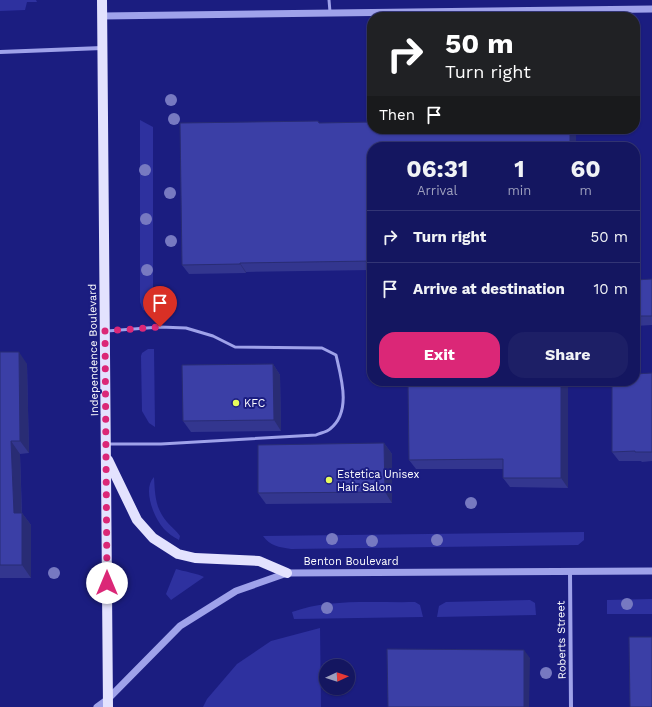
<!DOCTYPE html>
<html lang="en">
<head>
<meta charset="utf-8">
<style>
	:root { --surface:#141660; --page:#1d1f66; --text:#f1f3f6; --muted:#9d9fbd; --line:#333575; --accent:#db2777 }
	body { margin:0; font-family:"Work Sans",sans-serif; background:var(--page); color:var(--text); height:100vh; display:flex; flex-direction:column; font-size:15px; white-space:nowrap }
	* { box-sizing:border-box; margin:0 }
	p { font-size:13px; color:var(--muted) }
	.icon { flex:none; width:22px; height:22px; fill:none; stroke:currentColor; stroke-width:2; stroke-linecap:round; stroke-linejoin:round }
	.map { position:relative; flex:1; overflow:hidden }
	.sheet { position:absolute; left:367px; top:142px; width:273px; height:244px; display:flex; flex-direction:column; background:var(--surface); border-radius:16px; box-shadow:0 1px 3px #0004,0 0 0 1px var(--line) }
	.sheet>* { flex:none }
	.hud { position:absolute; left:367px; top:12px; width:273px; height:122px; border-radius:16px; box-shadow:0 1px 3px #0004,0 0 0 1px var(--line); background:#202124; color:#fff; overflow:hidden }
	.needle { width:26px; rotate:87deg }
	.buttons { position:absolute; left:319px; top:659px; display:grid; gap:8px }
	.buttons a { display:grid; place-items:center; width:36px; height:36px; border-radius:50%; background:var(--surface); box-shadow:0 1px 3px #0004,0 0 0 1px var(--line); font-size:20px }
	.pin { position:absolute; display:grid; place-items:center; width:34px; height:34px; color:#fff; margin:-41px -17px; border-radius:50% 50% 50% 0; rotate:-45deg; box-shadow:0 0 4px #0007 }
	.pin .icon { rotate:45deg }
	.me { position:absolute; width:44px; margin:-22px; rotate:0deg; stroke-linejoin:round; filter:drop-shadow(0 0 3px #0008) }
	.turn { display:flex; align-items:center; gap:14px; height:84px; padding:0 12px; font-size:18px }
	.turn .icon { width:52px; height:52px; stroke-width:2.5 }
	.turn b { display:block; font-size:28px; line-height:34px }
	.then { display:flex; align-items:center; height:38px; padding:0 12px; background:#0003; gap:8px; font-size:15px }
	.eta { display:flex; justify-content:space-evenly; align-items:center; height:68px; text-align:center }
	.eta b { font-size:24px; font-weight:700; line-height:28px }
	.button { display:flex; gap:8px; margin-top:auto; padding:8px 12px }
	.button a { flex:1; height:46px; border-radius:16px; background:var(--accent); color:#fff; font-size:16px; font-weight:700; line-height:46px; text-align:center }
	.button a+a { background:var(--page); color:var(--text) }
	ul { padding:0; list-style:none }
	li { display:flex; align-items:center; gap:12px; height:52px; padding:0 12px; border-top:1px solid var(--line) }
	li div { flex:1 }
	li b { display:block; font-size:15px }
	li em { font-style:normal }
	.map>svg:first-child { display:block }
	.green { fill:#2e319f }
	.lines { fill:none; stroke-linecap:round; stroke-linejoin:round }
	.service { stroke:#9fa2ea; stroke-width:3 }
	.minor { stroke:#9fa2ea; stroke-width:4 }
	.tertiary { stroke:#9fa2ea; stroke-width:7 }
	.primary { stroke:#e3e2fe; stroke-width:10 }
	.tree { fill:#7779c1 }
	.wall { fill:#33368f }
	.shaded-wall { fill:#292c74 }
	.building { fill:#3b3fa6; stroke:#292c74 }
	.route { stroke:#db2777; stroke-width:7; stroke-dasharray:0 12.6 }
	.poi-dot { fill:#e7fb5c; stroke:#1b1d80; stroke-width:1.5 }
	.labels { text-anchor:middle; stroke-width:4; stroke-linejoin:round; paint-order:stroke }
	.street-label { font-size:11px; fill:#fff; stroke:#1b1d80 }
	.poi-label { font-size:11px; fill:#fff; stroke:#1b1d80; text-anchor:start }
</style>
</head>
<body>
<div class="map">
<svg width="652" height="707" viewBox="0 0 652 707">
	<rect width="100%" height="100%" fill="#1b1d80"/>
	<g class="green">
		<path d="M0,0H36L37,2H27L25,10L0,11Z"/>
		<path d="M140,120L153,127V314L143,310L140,302Z"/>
		<path d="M148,349H154L155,427L149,423L142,411L141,356L142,353Z"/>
		<path d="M154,477C155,494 155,508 167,522C171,527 177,531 180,536L179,540C173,537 168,533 164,529C154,518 142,489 154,477Z"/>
		<path d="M584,532V540L578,545L291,549C279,547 270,546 263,536Z"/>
		<path d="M176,569C182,571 200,574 204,577L171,600L166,594Z"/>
		<path d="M652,599V614H607V600Z"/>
		<path d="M530,600L535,603L536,615L437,617L439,606L446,602Z"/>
		<path d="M415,602L420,605L423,617L294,619L292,612C329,598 376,603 415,602Z"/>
		<path d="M320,628L321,707H203L207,699L237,664L271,641Z"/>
	</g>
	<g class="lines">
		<g class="service">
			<path d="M329,0L330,12"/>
			<path d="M107,331L160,327L186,328L213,336L235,347L322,348L336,355C341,377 352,412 330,429C327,432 320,433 316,435L161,444H108"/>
		</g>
		<g class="minor">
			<path d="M0,52L102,48"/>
			<path d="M570,572L571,707"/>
		</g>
		<g class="tertiary">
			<path d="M102,16L652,9"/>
			<path d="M97,707L108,699L180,626L236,591L287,573L652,571"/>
		</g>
		<g class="primary">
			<path d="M102,0L108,707"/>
			<path d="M108,460L137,520L153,538L178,554L195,558L259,561L287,573"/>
		</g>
	</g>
	<g class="tree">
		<circle cx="171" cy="100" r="6"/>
		<circle cx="174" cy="119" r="6"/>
		<circle cx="145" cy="170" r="6"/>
		<circle cx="170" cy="193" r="6"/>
		<circle cx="146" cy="219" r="6"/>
		<circle cx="171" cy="241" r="6"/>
		<circle cx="147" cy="270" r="6"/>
		<circle cx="471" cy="503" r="6"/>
		<circle cx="332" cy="539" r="6"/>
		<circle cx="437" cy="540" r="6"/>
		<circle cx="372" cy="541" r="6"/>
		<circle cx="54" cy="573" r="6"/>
		<circle cx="627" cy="604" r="6"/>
		<circle cx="327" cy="608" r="6"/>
		<circle cx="546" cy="673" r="6"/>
	</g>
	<g class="wall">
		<path d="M320,123L576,129V147H372V270L246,272V273L189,274L182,265Z"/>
		<path d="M652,279V325L635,326V280Z"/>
		<path d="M0,352L27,364L29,453L20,454L22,513L31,525V578H0Z"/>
		<path d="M273,364L280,375L281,431L191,432L183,421Z"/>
		<path d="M652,373V461L642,462L641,461H619L612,452Z"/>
		<path d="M408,381H577V386H568V488L510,487L503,478V469H416L409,460Z"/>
		<path d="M384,443L392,454V503L266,504L258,493Z"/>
	</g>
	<g class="shaded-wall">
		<rect x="570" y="129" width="6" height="18"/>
		<path d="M240,263L246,272V273L240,264Z"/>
		<path d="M19,352L27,364L29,453L20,441Z"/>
		<path d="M273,364L280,375L281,431L274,420Z"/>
		<path d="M561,381H564L568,386V488L561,478Z"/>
		<path d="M574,381H577V386Z"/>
		<path d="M11,441L20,454L22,524V513L31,525V578L22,565L14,513Z"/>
		<path d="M384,443L392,454V503L385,492Z"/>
		<path d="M524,650L530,658L529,707H524Z"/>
	</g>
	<g class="building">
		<path d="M318,121L319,123L372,122V129H570V147H372V261L240,263V264L182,265L180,123Z"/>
		<path d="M652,279V316H635V280Z"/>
		<path d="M0,352H19L20,441H11L14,513H22V565H0Z"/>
		<path d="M273,364L274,420L183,421L182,365Z"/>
		<path d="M652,373V452H635V451L612,452V381H635V374Z"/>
		<path d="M408,381H561V478H503V459L409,460Z"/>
		<path d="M384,443L385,492L258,493V445Z"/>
		<path d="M629,637H652V707H630Z"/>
		<path d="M387,649L524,650V707H388Z"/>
	</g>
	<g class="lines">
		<path class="route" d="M107,583L105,331L160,327"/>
	</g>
	<g class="poi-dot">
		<circle cx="236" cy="403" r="4"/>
		<circle cx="329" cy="480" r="4"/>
	</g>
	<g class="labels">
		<g class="street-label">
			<text transform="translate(93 350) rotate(-91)" y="4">Independence Boulevard</text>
			<text x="351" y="565">Benton Boulevard</text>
			<text transform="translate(561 640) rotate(-91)" y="4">Roberts Street</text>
		</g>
		<g class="poi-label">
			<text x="244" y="407">KFC</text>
			<text x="337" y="478">Estetica Unisex<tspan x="337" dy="13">Hair Salon</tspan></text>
		</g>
	</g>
</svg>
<div class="buttons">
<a><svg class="needle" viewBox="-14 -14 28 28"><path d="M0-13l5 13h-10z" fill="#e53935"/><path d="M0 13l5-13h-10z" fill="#9d9fbd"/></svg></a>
</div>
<div class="pin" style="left:160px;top:327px;background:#d93025"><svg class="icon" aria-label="arrive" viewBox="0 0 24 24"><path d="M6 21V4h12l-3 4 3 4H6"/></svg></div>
<svg class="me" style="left:107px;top:583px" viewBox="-20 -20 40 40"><circle r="19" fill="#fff"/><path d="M0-13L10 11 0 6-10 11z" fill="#db2777"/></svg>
<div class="hud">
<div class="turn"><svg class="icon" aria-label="right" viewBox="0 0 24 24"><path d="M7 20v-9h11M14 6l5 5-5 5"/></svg><div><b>50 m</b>Turn right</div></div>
<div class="then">Then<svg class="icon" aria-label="arrive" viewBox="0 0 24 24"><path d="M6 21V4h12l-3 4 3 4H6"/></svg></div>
</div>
<section class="sheet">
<div class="eta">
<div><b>06:31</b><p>Arrival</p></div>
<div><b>1</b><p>min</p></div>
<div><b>60</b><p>m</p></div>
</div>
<ul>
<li><svg class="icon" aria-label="right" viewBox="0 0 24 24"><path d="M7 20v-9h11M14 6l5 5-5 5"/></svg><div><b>Turn right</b></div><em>50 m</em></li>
<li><svg class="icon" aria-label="arrive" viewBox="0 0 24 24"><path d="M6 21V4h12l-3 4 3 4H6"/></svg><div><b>Arrive at destination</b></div><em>10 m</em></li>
</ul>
<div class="button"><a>Exit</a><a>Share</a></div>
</section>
</div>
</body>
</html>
